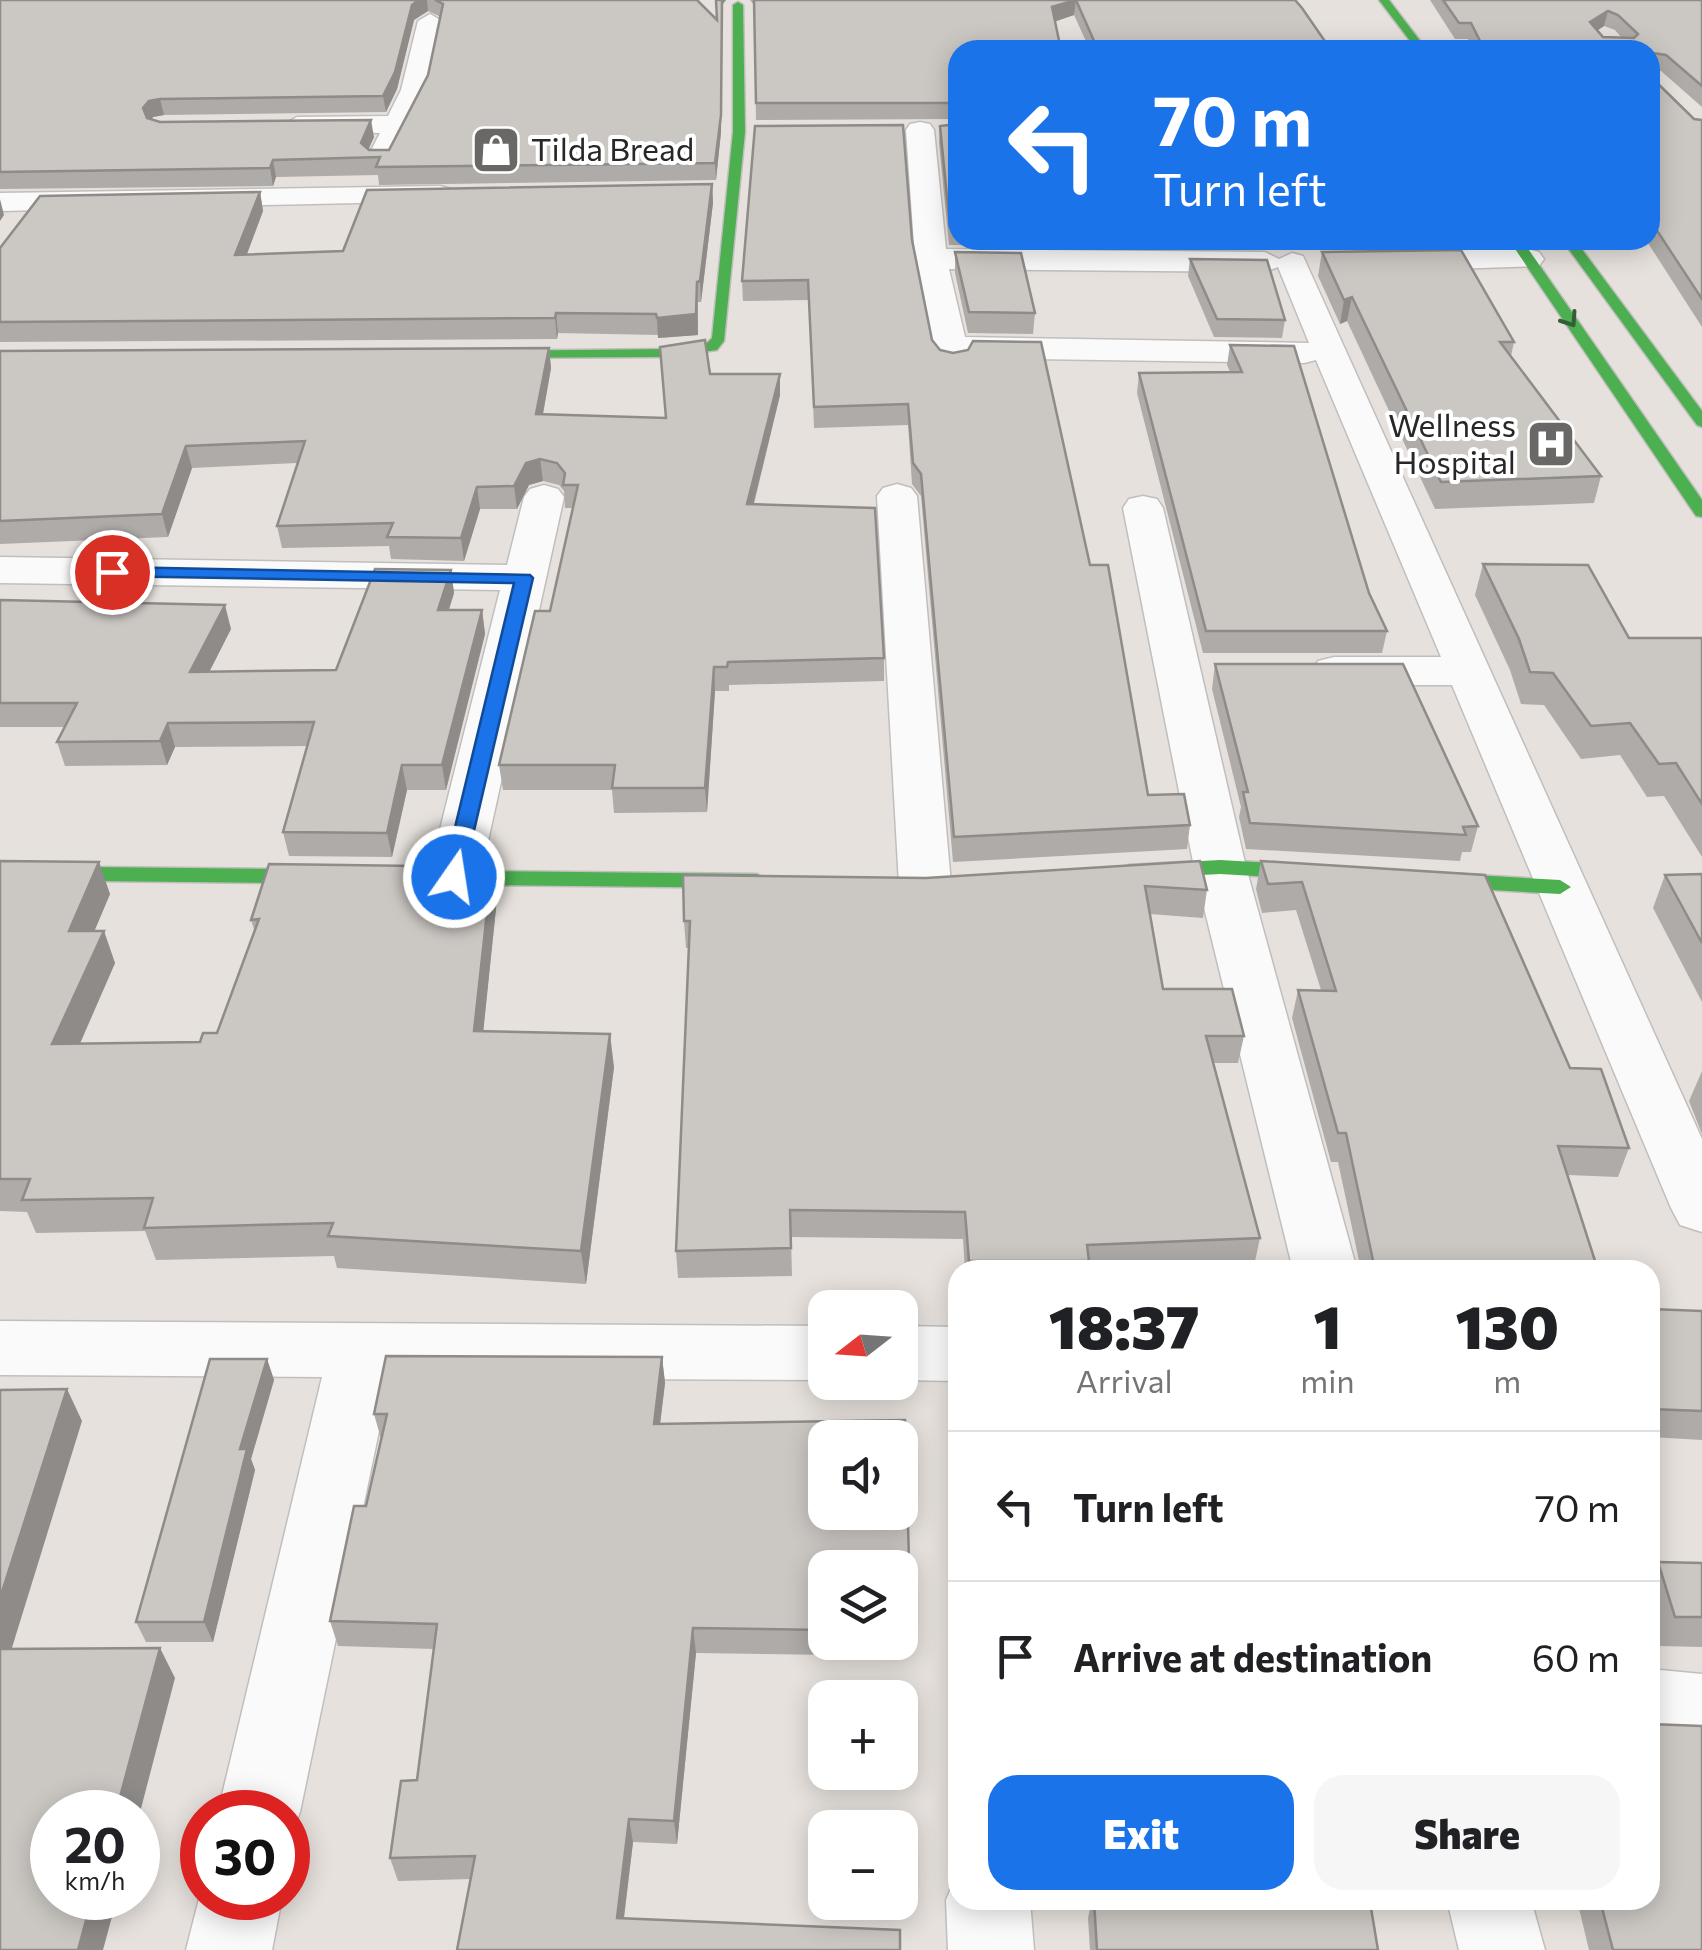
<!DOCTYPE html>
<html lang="en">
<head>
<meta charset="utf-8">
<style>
	:root { --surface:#fff; --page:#f6f6f6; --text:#202124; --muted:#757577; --line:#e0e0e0; --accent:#1a73e8 }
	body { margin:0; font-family:Commissioner,sans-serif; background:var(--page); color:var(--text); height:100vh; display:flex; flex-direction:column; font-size:38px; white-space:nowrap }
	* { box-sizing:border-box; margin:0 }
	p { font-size:32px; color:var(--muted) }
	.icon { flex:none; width:55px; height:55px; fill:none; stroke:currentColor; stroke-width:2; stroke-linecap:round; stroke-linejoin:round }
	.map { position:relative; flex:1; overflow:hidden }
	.panel { position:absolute; left:948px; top:1260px; width:712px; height:650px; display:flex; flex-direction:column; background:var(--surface); border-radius:30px; box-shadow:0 5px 25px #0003 }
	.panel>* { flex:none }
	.banner { position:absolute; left:948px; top:40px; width:712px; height:210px; border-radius:30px; box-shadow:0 5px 25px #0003; background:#1a73e8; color:#fff; overflow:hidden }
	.needle { width:65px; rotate:253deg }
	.buttons { position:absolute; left:808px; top:1290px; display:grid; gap:20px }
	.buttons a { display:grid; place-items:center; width:110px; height:110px; border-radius:20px; background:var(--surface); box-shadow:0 5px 25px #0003; font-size:50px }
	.speed { position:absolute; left:30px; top:1790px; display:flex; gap:20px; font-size:50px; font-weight:700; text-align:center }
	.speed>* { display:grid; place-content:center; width:130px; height:130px; border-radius:50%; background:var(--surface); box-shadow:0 5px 25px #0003; line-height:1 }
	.speed small { font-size:25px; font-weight:400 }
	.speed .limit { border:15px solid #d22; background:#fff; color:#111 }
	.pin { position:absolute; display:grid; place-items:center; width:85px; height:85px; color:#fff; margin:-42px; border:5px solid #fff; border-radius:50%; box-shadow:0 2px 10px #0007 }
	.me { position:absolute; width:110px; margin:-55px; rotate:13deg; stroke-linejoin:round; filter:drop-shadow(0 0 8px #0008) }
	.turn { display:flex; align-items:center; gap:35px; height:210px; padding:0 40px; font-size:45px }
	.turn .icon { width:130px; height:130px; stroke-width:2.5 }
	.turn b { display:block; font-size:70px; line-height:85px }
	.eta { display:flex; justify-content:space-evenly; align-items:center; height:170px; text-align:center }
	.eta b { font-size:60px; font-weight:800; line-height:70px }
	.primary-button { display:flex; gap:20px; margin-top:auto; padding:20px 40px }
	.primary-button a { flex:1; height:115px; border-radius:30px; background:var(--accent); color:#fff; font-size:40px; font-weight:800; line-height:115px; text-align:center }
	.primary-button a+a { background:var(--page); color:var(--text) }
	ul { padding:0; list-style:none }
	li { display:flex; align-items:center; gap:30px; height:150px; padding:0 40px; border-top:2px solid var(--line) }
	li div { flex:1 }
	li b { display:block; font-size:38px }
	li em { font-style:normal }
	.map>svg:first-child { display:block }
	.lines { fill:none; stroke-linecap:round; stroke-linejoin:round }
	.street-casing { stroke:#c0bebe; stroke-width:3 }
	.fast-casing { stroke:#c0bebe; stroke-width:3 }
	.street { fill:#fbfafa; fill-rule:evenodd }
	.fast { fill:#4caf50; fill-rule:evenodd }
	.wall { fill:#afaba8; fill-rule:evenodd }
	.shaded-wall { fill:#8e8b88 }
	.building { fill:#cbc7c3; stroke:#8e8b88; stroke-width:2.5; fill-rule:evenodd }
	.oneway { stroke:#365d37 }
	.route { fill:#1a73e8; stroke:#114b97; stroke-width:2.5 }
	.labels { text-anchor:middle; stroke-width:8; stroke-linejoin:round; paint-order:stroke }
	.far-poi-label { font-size:32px; fill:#272727; stroke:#fff; text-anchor:start }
</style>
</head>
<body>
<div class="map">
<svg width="1702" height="1950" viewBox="0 0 1702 1950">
	<rect width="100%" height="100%" fill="#e6e1dc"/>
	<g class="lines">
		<g class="street-casing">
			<g id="street">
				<path d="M430,14L442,21L427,90L392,164H372L367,158L380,133L287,131L283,125L297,117L388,116L401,90L418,21Z"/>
				<path d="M920,122L930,124L934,130L946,249L1265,252L1279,259L1292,253L1303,256L1702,1139V1232L1680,1225L1671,1208L1452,685H1334L1318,681L1311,671L1318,661L1334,657H1441L1316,360L1304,363L970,358L966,367L953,370L940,367L935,359L915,259L906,130L910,124ZM1278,267L1309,343L965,337L949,269L1265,272Z"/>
				<path d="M440,186L451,189L455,195L451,201L0,211V193Z"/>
				<path d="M1528,249L1539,252L1544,259L1539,266L1391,271L1380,268L1375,261L1380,254L1391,251Z"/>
				<path d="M897,484L911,488L917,496L951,884L943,896L925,901L907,896L899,884L877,496L883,488Z"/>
				<path d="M544,485L558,489L564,497L480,877L472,889L454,893L436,889L428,877L500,590L0,583V557L507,565L524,497L530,489Z"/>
				<path d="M1143,496L1157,499L1163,508L1246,867L1357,1270H1293L1194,867L1123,508L1129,499Z"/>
				<path d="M0,1321L825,1326V1380L390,1378L300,1812L288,1841V1812H218L322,1377L0,1375Z"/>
				<path d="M900,1326L958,1327V1381L900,1380Z"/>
				<path d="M1650,1669L1702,1674V1748L1650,1743Z"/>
				<path d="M958,1872V1900H1030L1034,1950H948L946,1900Z"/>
				<path d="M202,1887V1898H282L272,1950H186Z"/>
				<path d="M1447,1900H1531L1545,1950H1459Z"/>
			</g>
		</g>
		<g class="fast-casing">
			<g id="fast">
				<path d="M1379,0H1389L1427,50H1417Z"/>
				<path d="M738,2L743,5L745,132L724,341L717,350L667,357L468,358V352L473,351L667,349L707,343L712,338L733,132V5Z"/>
				<path d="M1509,240H1522L1702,500V517L1696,516Z"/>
				<path d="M1562,240H1575L1702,411V427L1697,425Z"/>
				<path d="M1220,860L1560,880L1571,887L1560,894L1220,874L1128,879L1117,872L1128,865Z"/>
				<path d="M0,866L757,874L768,881L757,888L0,880Z"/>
			</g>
		</g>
		<use href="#street" class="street"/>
		<use href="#fast" class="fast"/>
	</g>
	<g class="wall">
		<path d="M0,0H697L717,19L716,0H726L722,5L721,132L716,180L379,185L378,175L276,177L273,186L0,189ZM428,11L441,17L428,75L389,150H368L374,137L160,122L152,119L153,117L164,115L386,112L397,89L414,20Z"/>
		<path d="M750,0H1295L1331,50H1090L1074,15L958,50V119L756,120L754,5Z"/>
		<path d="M1430,0H1702V107L1661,71L1651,70V77L1694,119L1702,120V327L1646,240H1650V50H1474L1468,39H1455ZM1604,26L1615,30L1621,37H1603L1598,30Z"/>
		<path d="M958,124V240H1015L1014,246L949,245L939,143L940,126Z"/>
		<path d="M712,184L713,203L701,302H698V335L658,338V335L558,333L557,339L0,342V248L260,192L263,211L247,254L343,251Z"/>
		<path d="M912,240L932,340L1090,565L1148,795L1190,825L1187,849L953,862L921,496L912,484L908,425L814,428L809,300L743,301L742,281Z"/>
		<path d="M1172,240H1429L1428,247L1176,248Z"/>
		<path d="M955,252L1035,313L1033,334L968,333L955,273Z"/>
		<path d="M1322,252L1514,342L1511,356L1601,476L1594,503L1435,509L1347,321L1340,324L1318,276Z"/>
		<path d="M1190,259L1285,320L1282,338L1214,337L1188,276Z"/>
		<path d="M1230,345L1369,593L1387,631L1382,653H1203L1137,393L1139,373L1230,372L1227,365Z"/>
		<path d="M549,348L551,368L543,414L666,418L710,374L780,395L754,504L884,658V681L729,685V691H715L707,812L614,813L612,790H503L499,765L550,611L573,508H565L564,491L559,485L543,481L529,485L517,509H480L464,561L391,559L389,546L282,548L277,526L297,463L192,468L168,537L0,544V351Z"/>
		<path d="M1483,564L1629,638H1702V857L1664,796L1647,797L1620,755L1581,759L1544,705L1521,704L1510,670L1475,595Z"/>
		<path d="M451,570L454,593L449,610H482L485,634L446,790H407L392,857L289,856L283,832L307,746L175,747L167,765L65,766L57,742L65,727H0V600L231,629L209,672L336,670Z"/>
		<path d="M1215,664L1478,826L1471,852H1462L1460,861L1246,849L1239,817L1241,807L1212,689Z"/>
		<path d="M0,861L110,894L94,931L115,963L80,1044L200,1042L217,1033L255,932L251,920L497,899L483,1031L614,1067L586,1284L337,1268L334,1256L156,1260L145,1231L36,1233L27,1212L0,1211Z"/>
		<path d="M1200,861L1207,890L1203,918L1150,914L1163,989L1244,1036L1238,1063H1213L1260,1238L1254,1266L1149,1270H965L963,1239L791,1237L792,1276L678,1278L676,1251L689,948H686L684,921L926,878Z"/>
		<path d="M1261,861L1485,875L1570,1068L1629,1148L1618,1177L1568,1175L1598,1270H1361L1338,1162H1331L1292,1018L1298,990H1321L1296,910L1262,913L1256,889Z"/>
		<path d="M1702,874V1002L1653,908L1665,875Z"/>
		<path d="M1702,1071V1134L1689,1101Z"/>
		<path d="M1650,1309L1702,1311V1440L1650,1437Z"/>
		<path d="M386,1356L662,1357L665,1383L660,1424L905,1420L911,1631L910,1656L696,1653L677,1844L633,1842L624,1919L900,1930V1950H457L471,1879L398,1881L390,1858L401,1781L417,1780L434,1649L338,1646L330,1621L354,1506H366L381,1439L374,1414ZM825,1438H900V1512H825ZM825,1568H900V1642H825Z"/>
		<path d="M267,1359L274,1380L251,1459L255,1470L213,1642H146L136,1622Z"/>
		<path d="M1658,1562L1702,1563V1647L1659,1646L1650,1616V1578Z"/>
		<path d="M1092,1900H1333L1378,1950H1090L1088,1918Z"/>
		<path d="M1577,1900H1650L1702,1950H1589Z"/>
	</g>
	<g class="shaded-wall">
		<path d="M419,0H427L428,11L414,20L397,89L386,112L383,96L412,5Z"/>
		<path d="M722,0H726L722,5L721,132L716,180L715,163Z"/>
		<path d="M1076,0L1074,15L1051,23L1052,7Z"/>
		<path d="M1608,11L1604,26L1586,38L1590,22Z"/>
		<path d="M160,99L164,115L153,117L147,125L143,108L149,101Z"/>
		<path d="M371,120L374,137L365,157L361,143Z"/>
		<path d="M273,160L276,177L273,186L270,168Z"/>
		<path d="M712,184L713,203L701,302L700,281Z"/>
		<path d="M260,192L263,211L239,275L235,255Z"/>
		<path d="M0,199L4,215L0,221Z"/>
		<path d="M697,282L698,335L658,338L657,318Z"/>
		<path d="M1352,297L1347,321L1340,324L1344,300Z"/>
		<path d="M556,313L558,333L557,339L555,318Z"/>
		<path d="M549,348L551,368L539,436L536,414Z"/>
		<path d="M780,374V395L748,526L747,504Z"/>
		<path d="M186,446L192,468L168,537L162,514Z"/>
		<path d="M540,459L543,481L529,485L517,509L514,486L526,463Z"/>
		<path d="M477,487L480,509L464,561L461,538Z"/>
		<path d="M451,570L454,593L441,634L438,610Z"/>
		<path d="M225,605L231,629L197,696L190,672Z"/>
		<path d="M482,610L485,634L446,790L442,765Z"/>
		<path d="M714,667L715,691L707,812L705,788Z"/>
		<path d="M168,723L175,747L167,765L160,741Z"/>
		<path d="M402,765L407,790L392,857L387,833Z"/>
		<path d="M99,862L110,894L81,963L69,931Z"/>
		<path d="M492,867L497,899L480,1063L474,1031Z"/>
		<path d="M104,931L115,963L65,1077L52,1044Z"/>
		<path d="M610,1034L614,1067L586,1284L581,1251Z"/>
		<path d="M662,1357L665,1383L657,1449L654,1424Z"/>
		<path d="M267,1359L274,1380L251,1459L255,1470L213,1642L204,1622L240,1449Z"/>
		<path d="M67,1389L82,1421L2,1680L0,1677V1598Z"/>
		<path d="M693,1628L696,1653L677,1844L674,1821Z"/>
		<path d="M160,1648L175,1678L138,1820V1812H116Z"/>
		<path d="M629,1819L633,1842L621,1940L617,1918Z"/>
		<path d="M92,1898H117L103,1950H78Z"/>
	</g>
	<g class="building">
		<path d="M0,0H419L412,5L395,72L383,96L160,99L149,101L143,108L147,118L160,122L371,120L361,143L369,150H389L428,75L443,4L435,0H697L717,20L716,0H722L721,115L715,163L376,167L380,157L273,160L270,168L0,172Z"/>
		<path d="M754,0H1295L1302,8L1331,50H1098L1076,0L1052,7L1061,50H958V103H756Z"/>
		<path d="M1443,0H1702V86L1666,55L1652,53L1651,77L1694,119L1702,120V299L1650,220V50H1492L1490,47H1483L1471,23H1459ZM1608,11L1618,15L1638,34L1634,38L1603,37L1590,22Z"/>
		<path d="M958,124V227H950L940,126Z"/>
		<path d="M903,125L912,240L932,340L940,350L953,353L968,350L973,341L1041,342L1090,565H1108L1148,795L1184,794L1190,825L954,837L921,474L913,463L908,404L814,407L808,280L742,281L755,126Z"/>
		<path d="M712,184L700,281L697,282L696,314L657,318L656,314L556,313L555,318L0,322V248L40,196L260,192L235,255L343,251L367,190Z"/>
		<path d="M1461,250L1514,342H1500L1601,476L1441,482L1352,297L1344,300L1322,252Z"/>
		<path d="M955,252L1021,253L1035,313L969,312Z"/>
		<path d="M1190,259L1267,260L1285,320L1217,319Z"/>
		<path d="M705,340L710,374H780L747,504L875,508L884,658L728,662L727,667H714L705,788H612L615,765H499L535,611H550L578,485H563L565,473L557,463L540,459L526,463L514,486L477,487L461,538L387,537L393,523L277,526L305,441L186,446L162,514L0,521V351L549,348L536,414L666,418L660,347Z"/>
		<path d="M1230,345L1294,346L1369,593L1387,631H1206L1139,373L1242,372Z"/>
		<path d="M1483,564L1588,565L1629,638H1702V804L1676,763L1659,764L1630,723L1591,726L1553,673L1530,672L1519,639Z"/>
		<path d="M375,569L451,570L438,610H482L442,765H402L387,833L283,832L314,722L168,723L160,741L57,742L77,703H0V600L225,605L190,672L336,670Z"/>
		<path d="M1215,664H1403L1478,826L1463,827L1466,835L1250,823L1243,792H1248Z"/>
		<path d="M0,861L99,862L69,931H104L52,1044L200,1042L203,1033H217L259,919L251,920L269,864L492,867L474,1031L610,1034L581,1251L328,1236L333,1223L144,1228L153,1198L22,1200L30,1179H0Z"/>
		<path d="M1200,861L1207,890L1145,886L1163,989H1232L1244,1036H1206L1260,1238L1087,1245L1089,1261H969L965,1212L790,1210L791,1248L676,1251L690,921H684L683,875L926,878Z"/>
		<path d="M1261,861L1485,875L1570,1068L1601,1069L1629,1148L1558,1146L1598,1270H1375L1346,1133H1338L1298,990L1336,991L1302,882L1268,884Z"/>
		<path d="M1702,874V943L1665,875Z"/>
		<path d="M1650,1309L1702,1311V1411L1650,1409Z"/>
		<path d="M386,1356L662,1357L654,1424L905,1420L911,1631H900V1568H825V1630L693,1628L674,1821L629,1819L617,1918L900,1930V1950H457L475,1856L390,1858L401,1781L417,1780L437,1624L330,1621L354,1506H366L387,1414H374ZM825,1438H900V1512H825Z"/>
		<path d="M210,1359H267L240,1449H247L204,1622H136Z"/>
		<path d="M67,1389L0,1598V1390Z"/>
		<path d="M1658,1562L1702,1563V1617H1675Z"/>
		<path d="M160,1648L116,1812H52V1898H92L78,1950H0V1649Z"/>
		<path d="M1650,1724L1702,1726V1950H1613L1600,1900H1650Z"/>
		<path d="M1094,1900H1333L1370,1902L1378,1950H1097Z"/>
	</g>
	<defs><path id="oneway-chevron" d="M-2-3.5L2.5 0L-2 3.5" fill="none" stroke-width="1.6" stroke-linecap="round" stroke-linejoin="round" transform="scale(2.5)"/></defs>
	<use class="oneway" href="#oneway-chevron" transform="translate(1570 320) rotate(56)"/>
	<path class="route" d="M112,567L530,575L533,578L462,882H446L443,877L514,583L106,576V568Z"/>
	<defs>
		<g id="shop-square" transform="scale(2.5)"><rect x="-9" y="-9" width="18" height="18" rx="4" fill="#6a6866" stroke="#fff"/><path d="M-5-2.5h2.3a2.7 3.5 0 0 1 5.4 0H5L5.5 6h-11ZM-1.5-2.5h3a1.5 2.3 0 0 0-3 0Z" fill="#fff"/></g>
		<g id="hospital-square" transform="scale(2.5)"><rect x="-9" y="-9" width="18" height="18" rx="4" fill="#6a6866" stroke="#fff"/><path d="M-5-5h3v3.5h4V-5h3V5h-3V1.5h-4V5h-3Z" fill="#fff"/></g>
	</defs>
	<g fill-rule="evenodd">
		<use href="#shop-square" x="496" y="150"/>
		<use href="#hospital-square" x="1551" y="444"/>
	</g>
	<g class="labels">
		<g class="far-poi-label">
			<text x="531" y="161">Tilda Bread</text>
			<text x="1516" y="437" text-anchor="end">Wellness<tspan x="1516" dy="37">Hospital</tspan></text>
		</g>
	</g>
</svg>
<div class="buttons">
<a><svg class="needle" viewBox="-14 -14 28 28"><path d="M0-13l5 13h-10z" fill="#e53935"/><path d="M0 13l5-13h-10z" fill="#757577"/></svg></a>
<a><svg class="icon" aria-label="sound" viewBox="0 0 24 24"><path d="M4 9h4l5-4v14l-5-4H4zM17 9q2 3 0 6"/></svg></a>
<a><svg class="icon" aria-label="layers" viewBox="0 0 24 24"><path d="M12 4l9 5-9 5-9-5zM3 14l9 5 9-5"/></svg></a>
<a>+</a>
<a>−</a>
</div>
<div class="speed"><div>20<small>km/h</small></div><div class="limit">30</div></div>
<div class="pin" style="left:112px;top:572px;background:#d93025"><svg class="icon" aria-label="arrive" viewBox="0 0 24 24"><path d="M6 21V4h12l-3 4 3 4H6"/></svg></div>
<svg class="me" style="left:454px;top:877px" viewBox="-20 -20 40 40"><circle r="17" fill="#1a73e8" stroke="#fff" stroke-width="3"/><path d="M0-11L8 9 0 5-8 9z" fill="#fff"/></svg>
<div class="banner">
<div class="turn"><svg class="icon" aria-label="left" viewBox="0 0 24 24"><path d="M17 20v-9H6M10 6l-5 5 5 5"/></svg><div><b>70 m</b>Turn left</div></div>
</div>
<section class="panel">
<div class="eta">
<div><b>18:37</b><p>Arrival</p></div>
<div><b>1</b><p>min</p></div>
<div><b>130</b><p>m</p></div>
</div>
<ul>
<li><svg class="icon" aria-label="left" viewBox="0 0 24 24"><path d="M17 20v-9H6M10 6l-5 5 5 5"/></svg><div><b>Turn left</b></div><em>70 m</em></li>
<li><svg class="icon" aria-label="arrive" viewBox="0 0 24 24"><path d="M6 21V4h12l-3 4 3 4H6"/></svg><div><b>Arrive at destination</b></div><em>60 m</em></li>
</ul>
<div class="primary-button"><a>Exit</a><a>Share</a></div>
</section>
</div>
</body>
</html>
